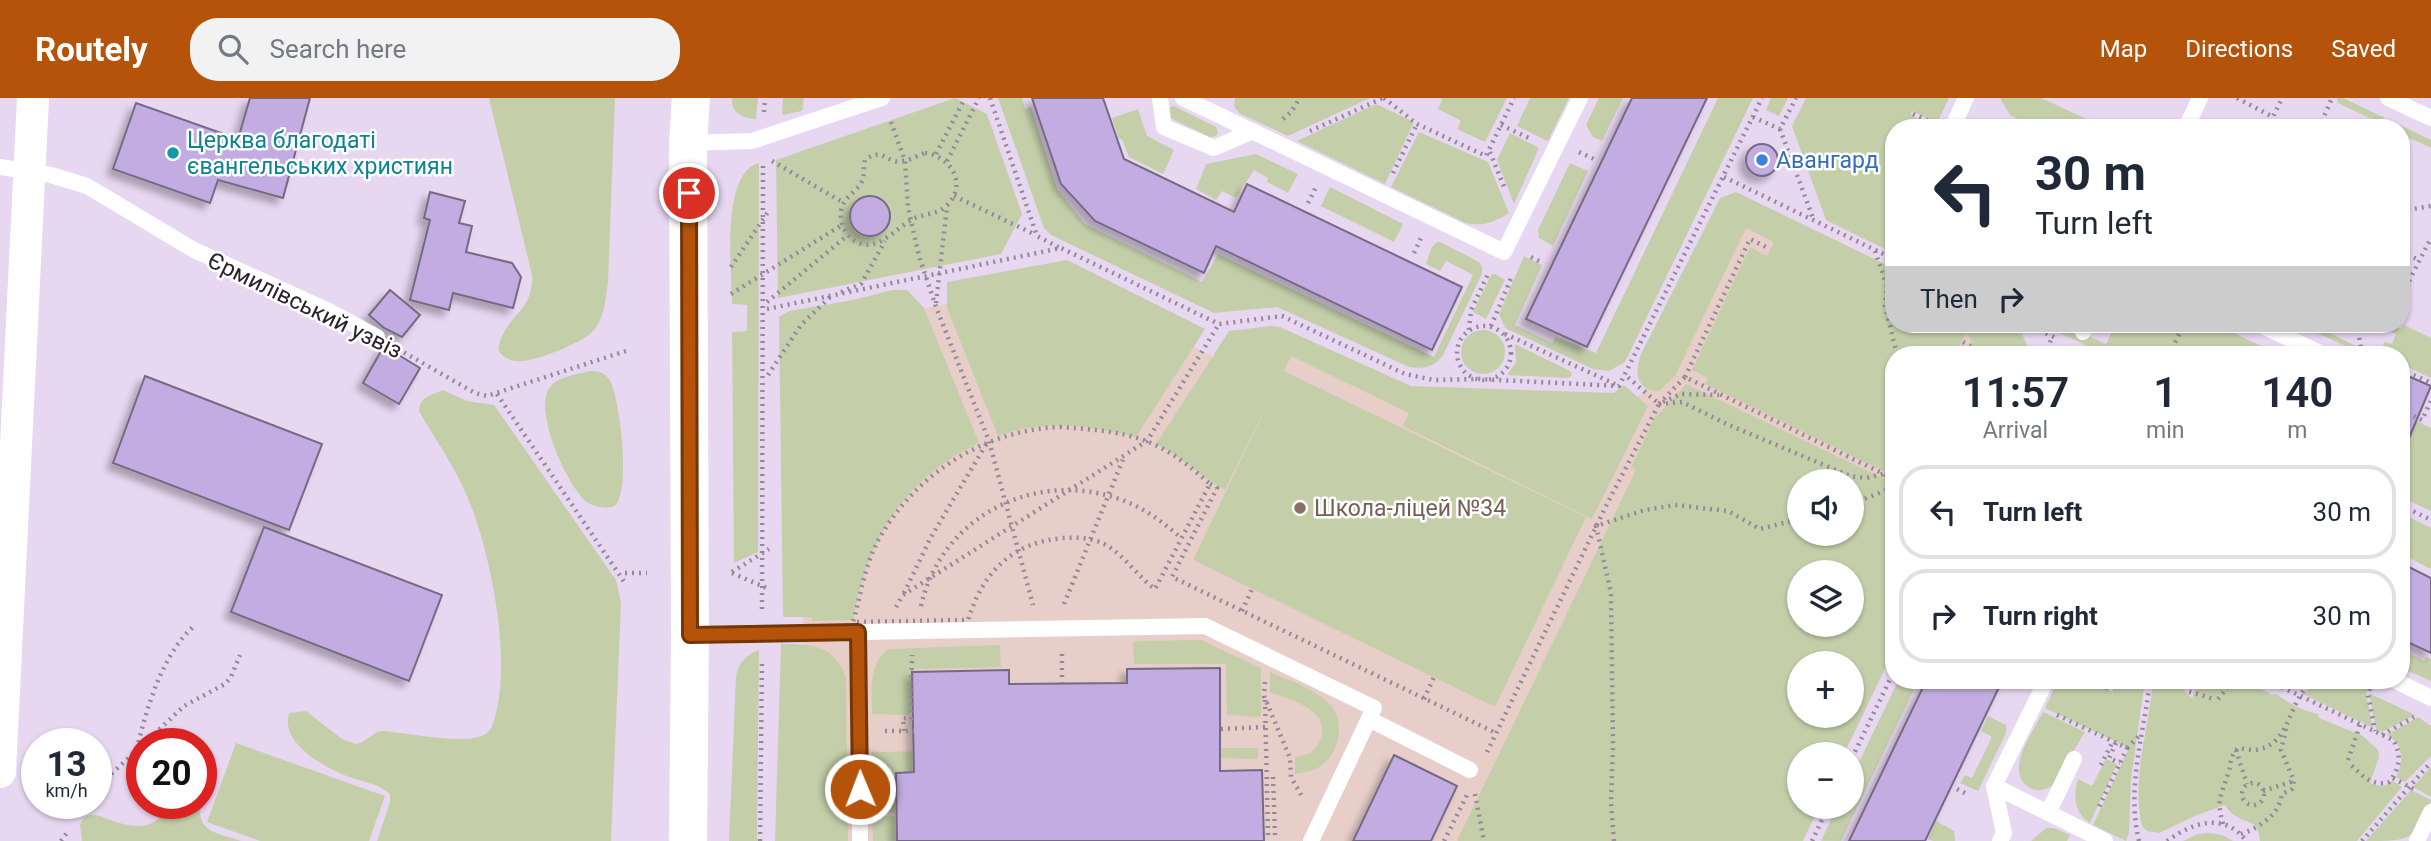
<!DOCTYPE html>
<html lang="en">
<head>
<meta charset="utf-8">
<style>
	:root { --surface:#fff; --page:#f2f2f3; --text:#1f2937; --muted:#747a83; --line:#e0e1e3; --accent:#b45309 }
	body { margin:0; font-family:Roboto,sans-serif; background:var(--page); color:var(--text); height:100vh; display:flex; flex-direction:column; font-size:26px; white-space:nowrap }
	* { box-sizing:border-box; margin:0 }
	p { font-size:23px; color:var(--muted) }
	.icon { flex:none; width:38px; height:38px; fill:none; stroke:currentColor; stroke-width:2; stroke-linecap:round; stroke-linejoin:round }
	.map { position:relative; flex:1; overflow:hidden }
	.details { position:absolute; left:1885px; top:248px; width:525px; height:343px; display:flex; flex-direction:column; background:var(--surface); border-radius:28px; box-shadow:0 2px 5px #0004 }
	.details>* { flex:none }
	.top-card { position:absolute; left:1885px; top:21px; width:525px; height:214px; border-radius:28px; box-shadow:0 2px 5px #0004; background:#fff; color:var(--text); overflow:hidden }
	.tools { position:absolute; left:1787px; top:371px; display:grid; gap:14px }
	.tools a { display:grid; place-items:center; width:77px; height:77px; border-radius:50%; background:var(--surface); box-shadow:0 2px 5px #0004; font-size:35px }
	.speed { position:absolute; left:21px; top:630px; display:flex; gap:14px; font-size:35px; font-weight:700; text-align:center }
	.speed>* { display:grid; place-content:center; width:91px; height:91px; border-radius:50%; background:var(--surface); box-shadow:0 2px 5px #0004; line-height:1 }
	.speed small { font-size:18px; font-weight:400 }
	.speed .limit { border:10px solid #d22; background:#fff; color:#111 }
	.pin { position:absolute; display:grid; place-items:center; width:60px; height:60px; color:#fff; margin:-30px; border:4px solid #fff; border-radius:50%; box-shadow:0 2px 7px #0007 }
	.me { position:absolute; width:77px; margin:-38px; rotate:359deg; stroke-linejoin:round; filter:drop-shadow(0 0 5px #0008) }
	.turn { display:flex; align-items:center; gap:24px; height:147px; padding:0 35px; font-size:32px }
	.turn .icon { width:91px; height:91px; stroke-width:2.5 }
	.turn b { display:block; font-size:49px; line-height:60px }
	.then { display:flex; align-items:center; height:66px; padding:0 35px; background:#0003; gap:14px; font-size:26px }
	.eta { display:flex; justify-content:space-evenly; align-items:center; height:119px; text-align:center }
	.eta b { font-size:42px; font-weight:600; line-height:49px }
	ul { padding:0; list-style:none }
	li { display:flex; align-items:center; gap:21px; height:94px; margin:0 14px 10px; padding:0 21px; border:4px solid var(--line); border-radius:28px }
	li div { flex:1 }
	li b { display:block; font-size:26px }
	li em { font-style:normal }
	header { display:flex; align-items:center; gap:42px; box-sizing:border-box; height:98px; padding:0 35px; background:var(--accent); color:#fff }
	header strong { font-size:33px }
	nav { display:flex; gap:38px; margin-inline-start:auto; font-size:24px }
	.search { width:490px; height:63px; background:var(--page); display:flex; align-items:center; gap:18px; box-sizing:border-box; padding:0 24px; border-radius:28px; color:var(--muted); font-size:26px }
	.map>svg:first-child { display:block }
	.education { fill:#e8cec8; fill-rule:evenodd }
	.green { fill:#c4cfaa; fill-rule:evenodd }
	.building { fill:#c2ace1; stroke:#756b83; stroke-width:2; filter:url(#shadow) }
	.lines { fill:none; stroke-linecap:round; stroke-linejoin:round }
	.path { stroke:#94889a; stroke-width:4.5; stroke-dasharray:2 5; stroke-linecap:butt }
	.service { stroke:#fff; stroke-width:16 }
	.minor { stroke:#fff; stroke-width:32 }
	.secondary { stroke:#fff; stroke-width:38 }
	.route-casing { stroke:#753606; stroke-width:18 }
	.route { stroke:#b45309; stroke-width:12 }
	.culture-dot { fill:#0f9aa8; stroke:#fff; stroke-width:2.5 }
	.shop-dot { fill:#3f7fe0; stroke:#fff; stroke-width:2.5 }
	.education-dot { fill:#8d6e63; stroke:#fff; stroke-width:2.5 }
	.labels { text-anchor:middle; stroke-width:5; stroke-linejoin:round; paint-order:stroke }
	.culture-label { font-size:23px; fill:#0d838f; stroke:#fff; text-anchor:start }
	.shop-label { font-size:23px; fill:#366cbe; stroke:#fff; text-anchor:start }
	.street-label { font-size:23px; fill:#28222b; stroke:#fff }
	.education-label { font-size:23px; fill:#785e54; stroke:#fff; text-anchor:start }
</style>
</head>
<body>
<header>
<strong>Routely</strong>
<div class="search"><svg class="icon" aria-label="search" viewBox="0 0 24 24"><circle cx="10" cy="10" r="6"/><path d="M15 15l6 6"/></svg>Search here</div>
<nav><a>Map</a><a>Directions</a><a>Saved</a></nav>
</header>
<div class="map">
<svg width="2431" height="743" viewBox="0 0 2431 743">
	<defs>
		<filter id="shadow"><feDropShadow dx="-6" dy="6" stdDeviation="3.5" flood-color="#0004"/></filter>
	</defs>
	<rect width="100%" height="100%" fill="#e8d7f1"/>
	<path class="education" d="M1735,115L1893,192L1894,226H1964L1988,257H1894L1893,500L1852,586V565H1799V618H1836L1817,656H1799V693L1775,743H805L800,235L1058,184L1215,259L1274,249L1401,308L1629,307L1647,290ZM1799,383H1852V436H1799ZM1799,474H1852V527H1799Z"/>
	<g class="green">
		<path d="M489,0H615L608,183C606,199 605,217 595,231C586,244 531,266 515,263C507,262 502,258 498,252C505,215 534,215 532,177Z"/>
		<path d="M732,0H758L756,21C742,20 731,15 732,0Z"/>
		<path d="M783,0H804L802,13L782,17Z"/>
		<path d="M955,0L987,16L1022,116L1001,156L778,200L776,62Z"/>
		<path d="M998,0H1022L1025,11L1031,9L1057,91L1085,126L1202,184L1218,156L1434,259L1473,177L1446,163L1440,173L1426,166L1432,149L1437,144H1440L1479,164L1482,169V176L1443,257C1434,270 1423,271 1409,269L1277,209L1214,215L1051,137L1044,130Z"/>
		<path d="M1235,0H1370L1288,38L1239,15L1234,8Z"/>
		<path d="M1440,0H1507L1485,44L1457,31L1461,23L1438,11L1442,2Z"/>
		<path d="M1530,0H1569L1548,43L1517,28Z"/>
		<path d="M1599,0H1623L1602,43L1593,39L1586,27Z"/>
		<path d="M1718,0H1753L1625,264L1609,273L1593,271L1505,230L1499,216L1524,158L1542,167L1515,227L1552,245L1556,239L1596,255Z"/>
		<path d="M1771,0H1788L1779,18L1766,12Z"/>
		<path d="M1806,0H1949L1937,25L1912,13L1911,17L1935,30H1894L1893,60L1891,59L1888,65L1893,68V155L1826,122L1792,28Z"/>
		<path d="M2000,0H2041L2106,30H2036L2010,17Z"/>
		<path d="M2337,0H2343L2385,20L2378,24L2338,5Z"/>
		<path d="M1376,6L1414,24L1385,86L1297,43Z"/>
		<path d="M1174,8L1216,29L1218,35L1216,38L1210,39L1170,20L1168,10Z"/>
		<path d="M1138,11L1147,38L1174,52L1163,76L1129,59L1122,41H1119L1112,20Z"/>
		<path d="M2390,22L2431,42V50L2401,36V30H2390Z"/>
		<path d="M1419,34L1488,64L1509,115C1494,124 1484,129 1466,125L1391,89Z"/>
		<path d="M1510,35L1539,50L1514,106L1497,62Z"/>
		<path d="M1256,56L1298,76L1288,95L1267,84L1268,80L1254,72L1236,100L1222,93L1216,102L1196,91L1206,66Z"/>
		<path d="M759,65L758,454L734,465L732,234L747,233V207L732,206C732,173 720,75 759,65Z"/>
		<path d="M1570,65L1588,73L1553,148L1539,140L1538,132Z"/>
		<path d="M1330,89L1403,126L1394,144L1321,108Z"/>
		<path d="M1736,94L1893,170L1894,226H2010L2019,230L2032,257H1977L1969,238L1965,236L1959,249L1969,254L1967,257H1894L1893,378L1705,286L1708,280L1692,272L1750,149L1767,158L1774,144L1746,130L1675,278L1659,293C1636,292 1634,275 1641,256L1720,100Z"/>
		<path d="M1067,162L1205,231L1136,339C1088,327 1046,321 998,338L947,210V184Z"/>
		<path d="M1495,176L1505,182L1486,221L1473,214L1491,177Z"/>
		<path d="M892,192H907L924,210L979,345C903,380 867,443 853,522L812,523V519H783L779,219L789,213L853,202Z"/>
		<path d="M2041,226H2063L2106,246L2116,226H2215L2280,257H2106Z"/>
		<path d="M2297,226H2311L2356,248L2357,253Z"/>
		<path d="M2404,227L2431,240V280L2401,266V257L2378,256L2385,244L2392,246L2396,236L2390,233L2393,228L2401,231Z"/>
		<path d="M1270,228L1280,229L1411,288L1614,295L1624,287L1648,308L1592,421L1403,328L1409,315L1291,258L1284,273L1586,419L1495,609L1193,462L1279,283L1225,392C1200,379 1182,358 1156,346L1212,260L1214,259V256L1229,233Z"/>
		<circle cx="1483" cy="254" r="22"/>
		<path d="M1515,246L1570,273L1572,277L1569,280L1507,277L1516,264Z"/>
		<path d="M590,273C598,273 604,274 609,281C620,296 633,404 612,409C604,411 593,408 587,404C567,389 531,308 551,288C560,278 578,276 590,273Z"/>
		<path d="M1686,286L1893,385V554L1844,656H1799V709H1819L1803,743H1457L1636,372L1631,369L1654,321ZM1799,383H1852V436H1799ZM1799,474H1852V527H1799ZM1799,565H1852V618H1799Z"/>
		<path d="M443,292L467,303L494,307L616,482L621,505L611,743H377L390,704V696C379,685 358,683 344,677C321,667 280,644 289,615L306,613L342,641L356,646C367,644 371,635 382,633C405,634 470,649 487,635C494,629 495,618 497,610C510,553 490,450 466,396C454,367 435,341 419,313C419,299 432,297 443,292Z"/>
		<path d="M2401,316L2431,330V413L2401,399Z"/>
		<path d="M2401,415L2431,430V471L2401,456Z"/>
		<path d="M1201,542L1261,570V619L1227,617L1226,566H1134L1133,543Z"/>
		<path d="M781,546C814,546 833,547 846,579L848,743H775Z"/>
		<path d="M1000,547L1001,569L912,571V613L908,617L872,616C872,592 868,567 888,551Z"/>
		<path d="M759,552L757,743H729L736,578C738,565 746,557 759,552Z"/>
		<path d="M2401,552L2424,563L2426,559L2431,561V583L2401,570Z"/>
		<path d="M1270,574C1289,583 1318,591 1332,609C1345,626 1339,655 1321,668C1313,673 1305,674 1295,676V659C1308,657 1315,655 1320,642C1332,612 1291,602 1270,594Z"/>
		<path d="M1898,583H1918L1841,743H1821L1837,709H1852V679Z"/>
		<path d="M2058,583H2089L2112,594L2118,583H2145L2131,681L2129,735L2126,743L2093,727L2129,650L2045,610Z"/>
		<path d="M2153,583H2178L2179,588L2192,600L2199,583H2245L2273,597L2277,596C2287,605 2305,613 2318,616L2319,620L2363,638L2378,652L2379,659L2370,685C2379,689 2385,689 2393,683L2402,689L2357,743H2260C2258,714 2241,732 2225,707L2197,717L2159,735L2147,733L2142,728C2131,680 2149,631 2153,583Z"/>
		<path d="M2326,583H2367L2368,588L2366,597L2373,630L2303,596L2305,593Z"/>
		<path d="M2369,595L2415,617L2382,634L2376,631Z"/>
		<path d="M2043,614L2085,634L2054,686C2047,692 2037,695 2028,689C2004,671 2034,633 2043,614Z"/>
		<path d="M1988,618L2006,627V635L1978,693L1960,685L1965,677L1972,680L1992,639L1981,633Z"/>
		<path d="M2418,619L2431,628V658L2405,684L2396,679C2404,662 2404,647 2387,637Z"/>
		<path d="M236,645L385,698L369,743H260L207,724Z"/>
		<path d="M1206,650H1258V661L1206,660Z"/>
		<path d="M949,653V673H895V715H873L872,654Z"/>
		<path d="M2106,661L2117,666L2090,725C2074,715 2073,698 2078,681L2092,688Z"/>
		<path d="M2431,669V699L2413,689Z"/>
		<path d="M2411,692L2431,702C2413,743 2412,743 2366,743Z"/>
		<path d="M168,705H201C195,735 219,735 241,743H82L80,727C82,722 85,717 92,717C98,716 107,721 113,723C135,731 160,732 168,705Z"/>
		<path d="M872,718H895L896,743H873Z"/>
		<path d="M1936,723L1954,733L1955,743H1933L1928,741Z"/>
		<path d="M2046,730H2054L2070,737L2067,743H2031Z"/>
		<path d="M2209,735L2222,737L2233,743H2183L2198,736Z"/>
	</g>
	<g class="building">
		<path d="M250,0H310L283,100L218,82L210,105L113,71L136,5L238,41Z"/>
		<path d="M1032,0H1103L1124,61L1234,114L1247,86L1462,189L1432,252L1216,148L1204,175L1095,123L1061,86Z"/>
		<path d="M1632,0H1707L1587,249L1526,221Z"/>
		<circle cx="1762" cy="62" r="16"/>
		<path d="M430,94L465,103L459,125L472,128L466,154L512,165L521,179L513,210L453,195L449,212L410,202L430,122L424,120Z"/>
		<circle cx="870" cy="118" r="20"/>
		<path d="M390,192L420,217L402,239L384,230L369,217Z"/>
		<path d="M384,248L420,270L399,306L363,285Z"/>
		<path d="M2401,275L2431,288L2401,359Z"/>
		<path d="M145,278L322,346L289,432L113,365Z"/>
		<path d="M264,429L442,497L409,583L231,514Z"/>
		<path d="M2401,465L2431,480V555L2401,541Z"/>
		<path d="M1220,570V673L1262,672L1264,743H897L896,675L914,674L912,574L1009,572V586L1127,585V571Z"/>
		<path d="M1926,583H2002L1925,743H1849Z"/>
		<path d="M1394,657L1457,688L1431,743H1353Z"/>
	</g>
	<g class="lines">
		<g class="path">
			<path d="M990,0L1037,138L1060,150"/>
			<path d="M1384,0L1417,26L1486,58L1514,0"/>
			<path d="M2237,0L2273,19L2282,0"/>
			<path d="M764,14L765,0"/>
			<path d="M1913,16L1929,23"/>
			<path d="M1753,19L1780,31L1796,0"/>
			<path d="M1283,21L1291,14L1300,0"/>
			<path d="M891,24L905,63L908,109L919,158L936,209L989,343L1033,507"/>
			<path d="M1501,27L1531,41"/>
			<path d="M2319,30L2332,0"/>
			<path d="M1780,31L1814,123"/>
			<path d="M1310,33L1383,0"/>
			<path d="M1490,54L1505,91"/>
			<path d="M1579,54L1594,61"/>
			<path d="M925,55C952,58 969,89 945,109C937,116 925,116 915,120C894,130 873,162 849,138C843,132 840,121 841,113C843,99 857,94 862,83C865,76 863,69 865,62C884,48 887,67 903,63C911,62 918,57 925,55Z"/>
			<path d="M936,56L965,0"/>
			<path d="M1890,62L1894,64"/>
			<path d="M772,63L844,105"/>
			<path d="M947,63L979,0"/>
			<path d="M1393,75L1417,26"/>
			<path d="M1724,79L1894,161"/>
			<path d="M954,98L1036,137"/>
			<path d="M1308,105L1316,89"/>
			<path d="M2401,113L2431,108"/>
			<path d="M1875,153L1887,188L1885,207L1897,257"/>
			<path d="M2401,154L2419,162"/>
			<path d="M1414,155L1421,140"/>
			<path d="M1531,159L1543,165"/>
			<path d="M731,169L768,114"/>
			<path d="M2409,183L2431,140"/>
			<path d="M841,194L861,186L885,143"/>
			<path d="M731,196L842,127"/>
			<path d="M767,204L848,137"/>
			<path d="M936,205L947,109"/>
			<path d="M767,211L1061,150L1219,226L1282,218L1405,276L1434,282L1478,281L1619,288L1762,0"/>
			<path d="M2027,226L2058,241"/>
			<path d="M2357,226L2362,257"/>
			<path d="M1491,228L1512,178"/>
			<circle cx="1484" cy="255" r="27"/>
			<path d="M1469,232L1471,212L1489,174"/>
			<path d="M1505,236L1615,286"/>
			<path d="M1963,244L1976,251L1974,257"/>
			<path d="M398,251L475,295L487,298L626,253"/>
			<path d="M2044,257L2053,238"/>
			<path d="M2169,257L2184,226"/>
			<path d="M2401,271L2431,285"/>
			<path d="M768,277L801,227L830,199"/>
			<path d="M1685,279L1750,141L1768,150"/>
			<path d="M497,296L625,485"/>
			<path d="M1663,304L1681,296L1719,297"/>
			<path d="M1659,306L1685,279L1894,381"/>
			<path d="M1659,306L1682,304L1729,327L1850,378L1866,380L1883,376"/>
			<path d="M2401,312L2422,322L2431,303"/>
			<path d="M1060,329C1088,331 1120,333 1146,343C1170,352 1191,369 1210,386L1155,491C1137,478 1125,458 1106,447C1094,440 1078,439 1064,440C1012,444 983,474 968,522L853,524C861,496 865,466 879,441C916,375 985,332 1060,329Z"/>
			<path d="M1210,386L1217,390L1172,479L1496,635"/>
			<path d="M1852,406L1894,389"/>
			<path d="M2401,407L2431,422"/>
			<path d="M732,474L769,451"/>
			<path d="M625,475H647"/>
			<path d="M732,475L769,491"/>
			<path d="M904,495L931,439L988,343"/>
			<path d="M1064,506L1124,359"/>
			<path d="M921,508C941,418 1036,370 1122,402C1144,410 1163,424 1180,439"/>
			<path d="M896,509L903,497L1147,343L1219,226"/>
			<path d="M762,511L763,65"/>
			<path d="M1242,513L1252,491"/>
			<path d="M1062,556V585"/>
			<path d="M2094,583L2111,592L2116,583"/>
			<path d="M2181,583L2187,593L2214,601"/>
			<path d="M2269,583L2393,642C2402,656 2400,671 2389,684C2371,689 2362,677 2350,666"/>
			<path d="M1265,584L1264,598L1290,660L1291,679L1303,700"/>
			<path d="M2370,591L2368,597L2375,633"/>
			<path d="M1424,601L1434,579"/>
			<path d="M2218,601L2233,583"/>
			<path d="M1265,602L1268,737"/>
			<path d="M2057,617L2127,650L2098,711"/>
			<path d="M1221,631L1266,629"/>
			<path d="M885,633H914"/>
			<path d="M904,633L903,620L911,621L912,557"/>
			<path d="M2382,637L2414,619"/>
			<path d="M2116,645L2109,660L2120,665"/>
			<path d="M144,646L184,608L225,586L231,579L240,557"/>
			<path d="M2127,650L2141,636"/>
			<path d="M2236,652L2247,686"/>
			<path d="M1487,654L1607,406L1659,306L1625,277"/>
			<path d="M1852,660L1894,573"/>
			<path d="M2348,662L2360,627"/>
			<path d="M2101,667L2113,643"/>
			<path d="M142,676L131,674C143,627 156,562 194,528"/>
			<path d="M1273,679L1275,737"/>
			<path d="M2393,680L2417,693"/>
			<circle cx="2253" cy="696" r="11"/>
			<path d="M96,690L134,655"/>
			<path d="M1957,691L1969,697"/>
			<path d="M2263,693L2294,683"/>
			<path d="M1475,696L1484,743"/>
			<path d="M70,713L79,705"/>
			<path d="M2223,726C2216,701 2221,698 2228,676C2232,665 2228,661 2238,650C2245,651 2253,653 2260,651C2292,644 2289,596 2315,583"/>
			<path d="M2241,736C2260,729 2279,717 2282,696L2292,691L2294,683L2281,652L2287,628"/>
			<path d="M61,743L69,732"/>
			<path d="M760,743L762,562"/>
			<path d="M1444,743L1467,697"/>
			<path d="M1614,743L1611,704L1613,648L1611,495L1596,428L1645,412L1675,407L1728,413L1760,431L1799,421"/>
			<path d="M1812,743L1828,709"/>
			<path d="M2139,743C2126,690 2144,636 2150,583"/>
			<path d="M2167,743C2192,725 2224,713 2246,743"/>
			<path d="M2362,743L2431,664"/>
		</g>
		<g class="service">
			<path d="M1160,0L1164,29L1214,50L1253,33"/>
			<path d="M1183,0L1504,154L1580,0"/>
			<path d="M2388,0L2431,20"/>
			<path d="M1962,30L1954,26L1966,0"/>
			<path d="M2186,30L2200,0"/>
			<path d="M688,45L752,43L882,0"/>
			<path d="M0,69L51,77L87,88L194,152L331,214L377,239"/>
			<path d="M2259,226L2324,257"/>
			<path d="M2083,234L2087,226"/>
			<path d="M858,534L860,743"/>
			<path d="M690,537L1205,528L1374,610L1311,743"/>
			<path d="M2396,583L2431,600"/>
			<path d="M1369,621L1470,672"/>
			<path d="M1994,688L2105,743"/>
			<path d="M2048,715L2074,661"/>
			<path d="M2000,743L2004,735L1994,688L2046,583"/>
			<path d="M2417,743L2431,714"/>
		</g>
		<path class="minor" d="M0,674L33,0"/>
		<path class="secondary" d="M688,743L690,537L688,45L691,0"/>
	</g>
	<g class="lines">
		<g class="route-casing">
			<path id="route" d="M689,95L690,537L858,534L860,691"/>
		</g>
		<use href="#route" class="route"/>
	</g>
	<circle class="culture-dot" cx="173" cy="55" r="7"/>
	<circle class="shop-dot" cx="1762" cy="62" r="7"/>
	<circle class="education-dot" cx="1300" cy="410" r="7"/>
	<g class="labels">
		<g class="culture-label">
			<text x="187" y="50">Церква благодаті<tspan x="187" dy="26">євангельських християн</tspan></text>
		</g>
		<g class="shop-label">
			<text x="1776" y="70">Авангард</text>
		</g>
		<g class="street-label">
			<text transform="translate(305 207) rotate(26)" y="8">Єрмилівський узвіз</text>
		</g>
		<g class="education-label">
			<text x="1314" y="418">Школа-ліцей №34</text>
		</g>
	</g>
</svg>
<div class="tools">
<a><svg class="icon" aria-label="sound" viewBox="0 0 24 24"><path d="M4 9h4l5-4v14l-5-4H4zM17 9q2 3 0 6"/></svg></a>
<a><svg class="icon" aria-label="layers" viewBox="0 0 24 24"><path d="M12 4l9 5-9 5-9-5zM3 14l9 5 9-5"/></svg></a>
<a>+</a>
<a>−</a>
</div>
<div class="speed"><div>13<small>km/h</small></div><div class="limit">20</div></div>
<div class="pin" style="left:689px;top:95px;background:#d93025"><svg class="icon" aria-label="arrive" viewBox="0 0 24 24"><path d="M6 21V4h12l-3 4 3 4H6"/></svg></div>
<svg class="me" style="left:860px;top:691px" viewBox="-20 -20 40 40"><circle r="17" fill="#b45309" stroke="#fff" stroke-width="3"/><path d="M0-11L8 9 0 5-8 9z" fill="#fff"/></svg>
<div class="top-card">
<div class="turn"><svg class="icon" aria-label="left" viewBox="0 0 24 24"><path d="M17 20v-9H6M10 6l-5 5 5 5"/></svg><div><b>30 m</b>Turn left</div></div>
<div class="then">Then<svg class="icon" aria-label="right" viewBox="0 0 24 24"><path d="M7 20v-9h11M14 6l5 5-5 5"/></svg></div>
</div>
<section class="details">
<div class="eta">
<div><b>11:57</b><p>Arrival</p></div>
<div><b>1</b><p>min</p></div>
<div><b>140</b><p>m</p></div>
</div>
<ul>
<li><svg class="icon" aria-label="left" viewBox="0 0 24 24"><path d="M17 20v-9H6M10 6l-5 5 5 5"/></svg><div><b>Turn left</b></div><em>30 m</em></li>
<li><svg class="icon" aria-label="right" viewBox="0 0 24 24"><path d="M7 20v-9h11M14 6l5 5-5 5"/></svg><div><b>Turn right</b></div><em>30 m</em></li>
</ul>
</section>
</div>
</body>
</html>
